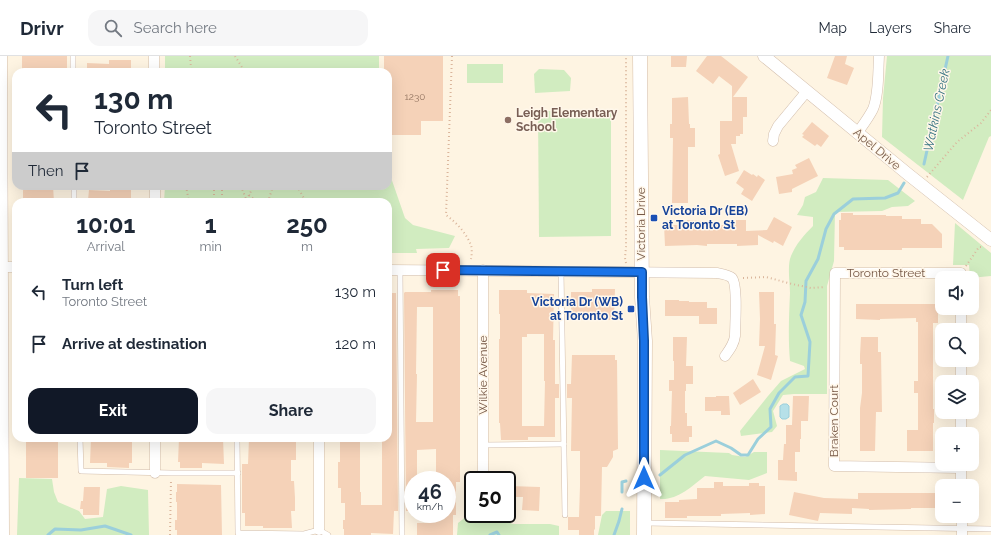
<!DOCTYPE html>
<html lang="en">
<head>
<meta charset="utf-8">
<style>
	:root { --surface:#fff; --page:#f6f6f7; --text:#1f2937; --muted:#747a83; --line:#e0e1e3; --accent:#111827 }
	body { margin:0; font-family:Raleway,sans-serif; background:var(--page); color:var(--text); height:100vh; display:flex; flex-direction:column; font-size:15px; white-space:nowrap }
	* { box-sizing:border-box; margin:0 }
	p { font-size:13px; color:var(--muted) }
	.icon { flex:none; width:22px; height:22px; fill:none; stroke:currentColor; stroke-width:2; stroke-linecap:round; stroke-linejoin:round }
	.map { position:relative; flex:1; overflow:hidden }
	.side { position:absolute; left:12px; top:142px; width:380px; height:244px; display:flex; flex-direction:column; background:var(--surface); border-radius:12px; box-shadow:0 4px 16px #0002 }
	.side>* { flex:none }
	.banner { position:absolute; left:12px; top:12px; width:380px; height:122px; border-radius:12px; box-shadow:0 4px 16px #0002; background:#fff; color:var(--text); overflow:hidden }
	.fabs { position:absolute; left:935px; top:215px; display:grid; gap:8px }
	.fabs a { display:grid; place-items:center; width:44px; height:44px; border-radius:8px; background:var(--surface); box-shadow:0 4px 16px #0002; font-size:20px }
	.speed { position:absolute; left:404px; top:415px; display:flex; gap:8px; font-size:20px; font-weight:700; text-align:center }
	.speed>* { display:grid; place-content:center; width:52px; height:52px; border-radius:50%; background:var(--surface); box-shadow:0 4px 16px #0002; line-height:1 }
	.speed small { font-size:10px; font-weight:400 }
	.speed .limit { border:2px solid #111; border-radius:6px; background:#fff; color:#111 }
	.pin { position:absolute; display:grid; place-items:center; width:34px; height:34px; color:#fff; margin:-17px; border-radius:8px; box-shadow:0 2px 6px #0006 }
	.me { position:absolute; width:44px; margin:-22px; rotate:0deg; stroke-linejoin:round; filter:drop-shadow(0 0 3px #0008) }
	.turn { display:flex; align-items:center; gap:14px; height:84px; padding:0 16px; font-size:18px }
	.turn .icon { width:52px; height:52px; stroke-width:2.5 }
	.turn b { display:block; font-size:28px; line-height:34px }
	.then { display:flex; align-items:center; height:38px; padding:0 16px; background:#0003; gap:8px; font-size:15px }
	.eta { display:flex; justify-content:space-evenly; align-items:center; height:68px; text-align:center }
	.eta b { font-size:24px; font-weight:700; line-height:28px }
	.action { display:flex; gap:8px; margin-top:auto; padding:8px 16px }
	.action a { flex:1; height:46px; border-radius:12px; background:var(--accent); color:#fff; font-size:16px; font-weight:700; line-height:46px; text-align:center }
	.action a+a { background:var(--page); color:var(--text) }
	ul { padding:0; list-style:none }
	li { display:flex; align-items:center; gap:12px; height:52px; padding:0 16px }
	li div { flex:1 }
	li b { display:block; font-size:15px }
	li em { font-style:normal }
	header { display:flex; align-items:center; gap:24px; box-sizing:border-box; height:56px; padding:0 20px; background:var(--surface); border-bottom:1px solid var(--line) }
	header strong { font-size:19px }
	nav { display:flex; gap:22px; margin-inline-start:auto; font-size:14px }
	.search { width:280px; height:36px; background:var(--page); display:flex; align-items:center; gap:10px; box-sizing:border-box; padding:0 14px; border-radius:12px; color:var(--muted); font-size:15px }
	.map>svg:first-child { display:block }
	.green { fill:#d1ecc0 }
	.water { fill:#b6e0e8; stroke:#9bcfdb }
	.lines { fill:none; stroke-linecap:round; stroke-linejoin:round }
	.stream { stroke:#9bcfdb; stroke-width:3 }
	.building { fill:#f5d2b8; fill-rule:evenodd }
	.service-casing { stroke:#d2bdab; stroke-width:6 }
	.minor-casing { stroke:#d2bdab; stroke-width:11 }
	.tertiary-casing { stroke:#d2bdab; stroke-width:13 }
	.secondary-casing { stroke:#d5bda8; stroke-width:15 }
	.path { stroke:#dab59b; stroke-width:2; stroke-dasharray:1 3; stroke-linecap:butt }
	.service { stroke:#fff; stroke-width:5 }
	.minor { stroke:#fff; stroke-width:10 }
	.tertiary { stroke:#fff; stroke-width:12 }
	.secondary { stroke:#fff; stroke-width:14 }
	.route-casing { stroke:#114b97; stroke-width:10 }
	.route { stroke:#1a73e8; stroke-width:7 }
	.education-dot { fill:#8d6e63; stroke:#fff7ea; stroke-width:1.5 }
	.transit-dot { fill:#1a4fb4; stroke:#fff7ea; stroke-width:1.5 }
	.labels { text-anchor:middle; stroke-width:3; stroke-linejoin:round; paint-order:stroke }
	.number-label { font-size:10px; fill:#967763 }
	.education-label { font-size:12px; font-weight:bold; fill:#785e54; stroke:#fff7ea; text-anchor:start }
	.street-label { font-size:12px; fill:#775947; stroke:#fff7ea }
	.transit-label { font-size:12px; font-weight:bold; fill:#164399; stroke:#fff7ea; text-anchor:start }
	.water-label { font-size:13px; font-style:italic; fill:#3c7785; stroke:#fff7ea }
</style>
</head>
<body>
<header>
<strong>Drivr</strong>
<div class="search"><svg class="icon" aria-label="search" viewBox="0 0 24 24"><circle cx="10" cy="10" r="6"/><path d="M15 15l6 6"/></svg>Search here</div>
<nav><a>Map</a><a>Layers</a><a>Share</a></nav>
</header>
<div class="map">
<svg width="991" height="479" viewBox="0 0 991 479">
	<rect width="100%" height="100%" fill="#fef4e2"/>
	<g class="green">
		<rect x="165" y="0" width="214" height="16"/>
		<path d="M887,0H991V80L989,81L963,144L882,81L883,42Z"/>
		<rect x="467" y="8" width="36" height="19"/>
		<path d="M539,13L564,14L571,22L570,35L535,37L534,18Z"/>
		<path d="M538,55H611V180L539,181Z"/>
		<path d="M388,113L405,162L413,169L455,180L449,192L416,193L417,197H388V146H164L165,130H388Z"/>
		<path d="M823,122L888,124L915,145L908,150L892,151L882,155L835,156L834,205L827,230V338H794L783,339L773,355L777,370L772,376L741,380L740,375L768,340L781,325L805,313L804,310L790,305C788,282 789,260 790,237C790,227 787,209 791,200C796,188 804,179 813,170V161L797,159L803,149L805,141L816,136Z"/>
		<path d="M955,167L991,197V220L970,222L969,209H953Z"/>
		<path d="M660,394L729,397L732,399L745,401L754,396H767V417L749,424L705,420C691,431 678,444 660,443Z"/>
		<path d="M19,422L52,423L54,436L58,446L79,455L85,463L103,461L107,433L121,430L148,434L149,479H17Z"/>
		<path d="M606,455H630V479H598L602,459Z"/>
		<path d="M473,457L501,458L512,468H550L559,470V479H457L458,467L467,460Z"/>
	</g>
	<path class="water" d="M783,348H787L789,350V361L786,363H782L780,361V350Z"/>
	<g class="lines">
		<g class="stream">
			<path d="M924,108L948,0"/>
			<path d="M660,419L685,399L716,385L731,392L741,399H748L758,383L771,371L770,353L779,337L795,321L808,320L810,286L801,259L805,246L806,225L818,203L826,173L834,158L853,143L885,142L898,137L904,127"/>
			<path d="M622,436V426L626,425"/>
			<path d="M48,479L55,473L81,474L105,470L131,479"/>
			<path d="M490,479L497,476L499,479"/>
			<path d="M614,479L619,465L622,453"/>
		</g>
	</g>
	<g class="building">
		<rect x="22" y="0" width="45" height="16"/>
		<path d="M384,0H443V65H421V79H388V16H384Z"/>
		<path d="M671,0H687L686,11H671Z"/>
		<path d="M707,0H721L748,21L733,41H747V61H743V78H740V80H736V88H731L739,115L725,120L718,99L720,98V65H732V30L719,20L713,28L696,15Z"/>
		<path d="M835,0H847L845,8L854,12L847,29L827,22Z"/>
		<path d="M109,4H131V16H87V7L109,8Z"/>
		<path d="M688,41L689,68H690V72H695V91H688V147H672L673,82H670V68H672V42Z"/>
		<path d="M812,66L829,80L821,91L817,88L815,90L802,81L804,79L802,78Z"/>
		<path d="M809,102L818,120L792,133V136L779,138L776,121L793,118L792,114L797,112L795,109Z"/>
		<path d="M744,114L752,119L753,118L757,121L758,119L765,124L752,145L741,138L744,133L736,127Z"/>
		<path d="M23,130H53L54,146H23Z"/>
		<path d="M110,130H131V146H108V144H88L89,134L110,135Z"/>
		<path d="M841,157H853V159H886V160H902V163H921V168H932L942,178V192H902V194H844V191H839V164H841Z"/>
		<path d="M774,161L792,171L783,190L774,185L773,187L758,179V189L737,190V188H707V190L697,189L665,190L664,169H687V164L701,165V168H707V169H736V164H746V175L767,174Z"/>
		<path d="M592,233H615L614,264H571V236H592Z"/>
		<path d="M431,234H458V240H460V426H456V459H453V479H417V467H429L430,458H447V424H436V393L417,394V424H413V455H406L404,237L405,236H431ZM417,251H433V366H416L417,318H416Z"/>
		<path d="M499,234H527V237L554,238L553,284H555V328H559V342H555V381H528V384H501L500,367H499V283H500V258H499ZM527,278H544V325H545L544,370H522V281H527Z"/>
		<path d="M759,236H774V268H776L775,299L778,300L771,324L757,319L765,290H759L760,263Z"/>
		<path d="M388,237H396L398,455H394L393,478L371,477V479H344V473H343V464H345V447H341V432H338V406H340V382H360V436H361V449H382V382H388Z"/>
		<path d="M665,244H679V245H689V246H707V252H717V268H699V260H665Z"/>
		<path d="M856,248H938V267H933V353H934V367H933V395H907V374H918V337H914V325H918V266H916V262L880,263V264L856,263Z"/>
		<path d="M673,281H687L686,310H693V328H686V335H685V357H687V370H692V381H689V386H672V378H670V370H671L672,335H669V324H674V305H673Z"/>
		<path d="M861,281H878V296H881L882,356H876L875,395H860V352L862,337V308H860V299Z"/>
		<path d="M572,299H615V304H617L618,393L613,395V401L607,411H602L601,460H595V473L594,474V479H579V474H568V461H579L580,430V395H571L572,342H567V328H571Z"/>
		<path d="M753,323L761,336L740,349L733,337Z"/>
		<path d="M716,340H729L730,359H721V355H705V341H716Z"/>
		<path d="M793,340H809L808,365H801V383H800V396H795V416H797V425L778,424V404H783L784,388H786V369H792Z"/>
		<rect x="26" y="382" width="32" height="40"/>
		<path d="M91,382H132V407H129V412L107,411V407H90Z"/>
		<path d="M179,382H223L224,408L202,407V412H180V406H178Z"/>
		<path d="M249,382H296V404H291V425H294L295,442V455H291L292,472H263V470H245V457H242V408H248Z"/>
		<path d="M714,426H723V430H749V427H759V430H765V458L750,459V457L721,458V460H687V462H665V446H679V444L697,443V432H714Z"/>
		<path d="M177,428L221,429L222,479H177V474H175V464H177V446H176V436H177Z"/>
		<path d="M509,430L540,431L539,455L522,454L523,441H508Z"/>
		<path d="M84,431H100L99,459H83V453H80L81,445H83Z"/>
		<path d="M794,436L824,442L858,443V437H940V452H911V453L869,454V453L852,452V458L820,457L818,465L789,459Z"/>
	</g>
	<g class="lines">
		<g class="service-casing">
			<g id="service">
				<path d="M73,16V0"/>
				<path d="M74,130V146"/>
				<path d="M400,214L402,479"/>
				<path d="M561,215L565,459"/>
				<path d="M80,382L81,415L171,417H238"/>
				<path d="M237,382L238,477L304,478L319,474L328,479"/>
				<path d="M483,389L564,388"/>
				<path d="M646,467L991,473"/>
			</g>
		</g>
		<g class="minor-casing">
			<g id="minor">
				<path d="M154,0V16"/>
				<path d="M858,76C863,69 869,61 873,53C879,38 878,16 879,0"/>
				<path d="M773,85L774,78L778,70L807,35"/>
				<path d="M155,130V146"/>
				<path d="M0,211H16"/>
				<path d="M388,214L717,217C722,218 729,219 732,222C738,229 735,270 735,280C734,288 730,293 725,300"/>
				<path d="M483,214V424"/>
				<path d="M961,222V217H835L834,410L961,412"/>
				<path d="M961,252V274"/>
				<path d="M961,304V326"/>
				<path d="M961,356V378"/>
				<path d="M319,382V474"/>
				<path d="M961,408V430"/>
				<path d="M155,417V382"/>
				<path d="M962,460V479"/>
			</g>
		</g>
		<g class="tertiary-casing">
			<g id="tertiary">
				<path d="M1,0L3,479"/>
				<path d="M764,0L909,119L991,184"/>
			</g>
		</g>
		<g class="secondary-casing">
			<path id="secondary" d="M640,0L642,241L645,285L644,479"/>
		</g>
		<g class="path">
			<path d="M190,0L191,11L192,16"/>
			<path d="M235,0L245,16"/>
			<path d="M452,0L446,159C457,167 466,177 471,189C472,193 472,198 471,203"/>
			<path d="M927,121L957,86L981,67L991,54"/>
			<path d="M186,130L189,146"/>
			<path d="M214,130V146"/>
			<path d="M222,130V145"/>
			<path d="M241,130L246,143"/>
			<path d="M297,130L306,146"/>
			<path d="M249,139L258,146"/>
			<path d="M216,146L222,145L224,146"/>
			<path d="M243,146C248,142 251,136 253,130"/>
			<path d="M268,146L273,130"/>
			<path d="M626,207L625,202L626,191V0"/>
			<path d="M966,210L979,191H982"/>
			<path d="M743,222L766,221L792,228L811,232L825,231"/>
			<path d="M170,479L171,424"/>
		</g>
		<use href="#service" class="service"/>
		<use href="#minor" class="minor"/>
		<use href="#tertiary" class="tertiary"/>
		<use href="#secondary" class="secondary"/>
	</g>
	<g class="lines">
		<g class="route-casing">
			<path id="route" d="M443,214L642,216V241L644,285V422"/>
		</g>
		<use href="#route" class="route"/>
	</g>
	<circle class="education-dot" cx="508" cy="64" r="4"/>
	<g class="transit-dot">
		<rect x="650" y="158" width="8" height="8" rx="2"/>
		<rect x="627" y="249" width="8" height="8" rx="2"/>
	</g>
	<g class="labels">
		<g class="number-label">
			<text x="415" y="44">1230</text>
		</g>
		<g class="education-label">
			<text x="516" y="61">Leigh Elementary<tspan x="516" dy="14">School</tspan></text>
		</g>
		<g class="street-label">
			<text transform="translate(877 93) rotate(40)" y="4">Apel Drive</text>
			<text transform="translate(641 168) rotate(-90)" y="4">Victoria Drive</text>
			<text x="886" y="221">Toronto Street</text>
			<text transform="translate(483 319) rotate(-90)" y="4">Wilkie Avenue</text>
			<text transform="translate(834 365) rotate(-90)" y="4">Braken Court</text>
		</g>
		<g class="transit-label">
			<text x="662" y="159">Victoria Dr (EB)<tspan x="662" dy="14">at Toronto St</tspan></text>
			<text x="623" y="250" text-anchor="end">Victoria Dr (WB)<tspan x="623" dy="14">at Toronto St</tspan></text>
		</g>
		<g class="water-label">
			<text transform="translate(936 54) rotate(-78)" y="5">Watkins Creek</text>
		</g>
	</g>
</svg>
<div class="fabs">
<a><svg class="icon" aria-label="sound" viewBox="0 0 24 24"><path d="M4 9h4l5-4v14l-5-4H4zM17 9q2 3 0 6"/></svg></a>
<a><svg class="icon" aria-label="search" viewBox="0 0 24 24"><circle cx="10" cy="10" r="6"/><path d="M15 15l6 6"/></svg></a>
<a><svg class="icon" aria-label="layers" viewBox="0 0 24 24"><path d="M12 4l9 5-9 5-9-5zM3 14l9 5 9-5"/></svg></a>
<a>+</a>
<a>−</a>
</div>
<div class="speed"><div>46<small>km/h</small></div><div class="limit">50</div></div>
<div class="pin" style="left:443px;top:214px;background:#d93025"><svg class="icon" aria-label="arrive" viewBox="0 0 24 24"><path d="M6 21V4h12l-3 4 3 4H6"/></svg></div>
<svg class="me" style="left:644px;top:422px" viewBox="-20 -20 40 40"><path d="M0-17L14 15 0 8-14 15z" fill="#1a73e8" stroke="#fff" stroke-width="4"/></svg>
<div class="banner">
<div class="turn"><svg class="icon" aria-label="left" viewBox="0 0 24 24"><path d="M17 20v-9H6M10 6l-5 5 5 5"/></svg><div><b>130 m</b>Toronto Street</div></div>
<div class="then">Then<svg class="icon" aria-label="arrive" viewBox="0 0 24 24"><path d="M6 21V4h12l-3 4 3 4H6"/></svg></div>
</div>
<section class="side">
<div class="eta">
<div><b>10:01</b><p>Arrival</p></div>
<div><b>1</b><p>min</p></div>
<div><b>250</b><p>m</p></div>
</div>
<ul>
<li><svg class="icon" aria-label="left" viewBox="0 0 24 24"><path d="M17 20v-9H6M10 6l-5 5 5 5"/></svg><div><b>Turn left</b><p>Toronto Street</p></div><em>130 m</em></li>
<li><svg class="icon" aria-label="arrive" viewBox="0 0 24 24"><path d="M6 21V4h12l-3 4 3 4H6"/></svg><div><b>Arrive at destination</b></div><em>120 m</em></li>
</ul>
<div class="action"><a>Exit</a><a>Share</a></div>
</section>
</div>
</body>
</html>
